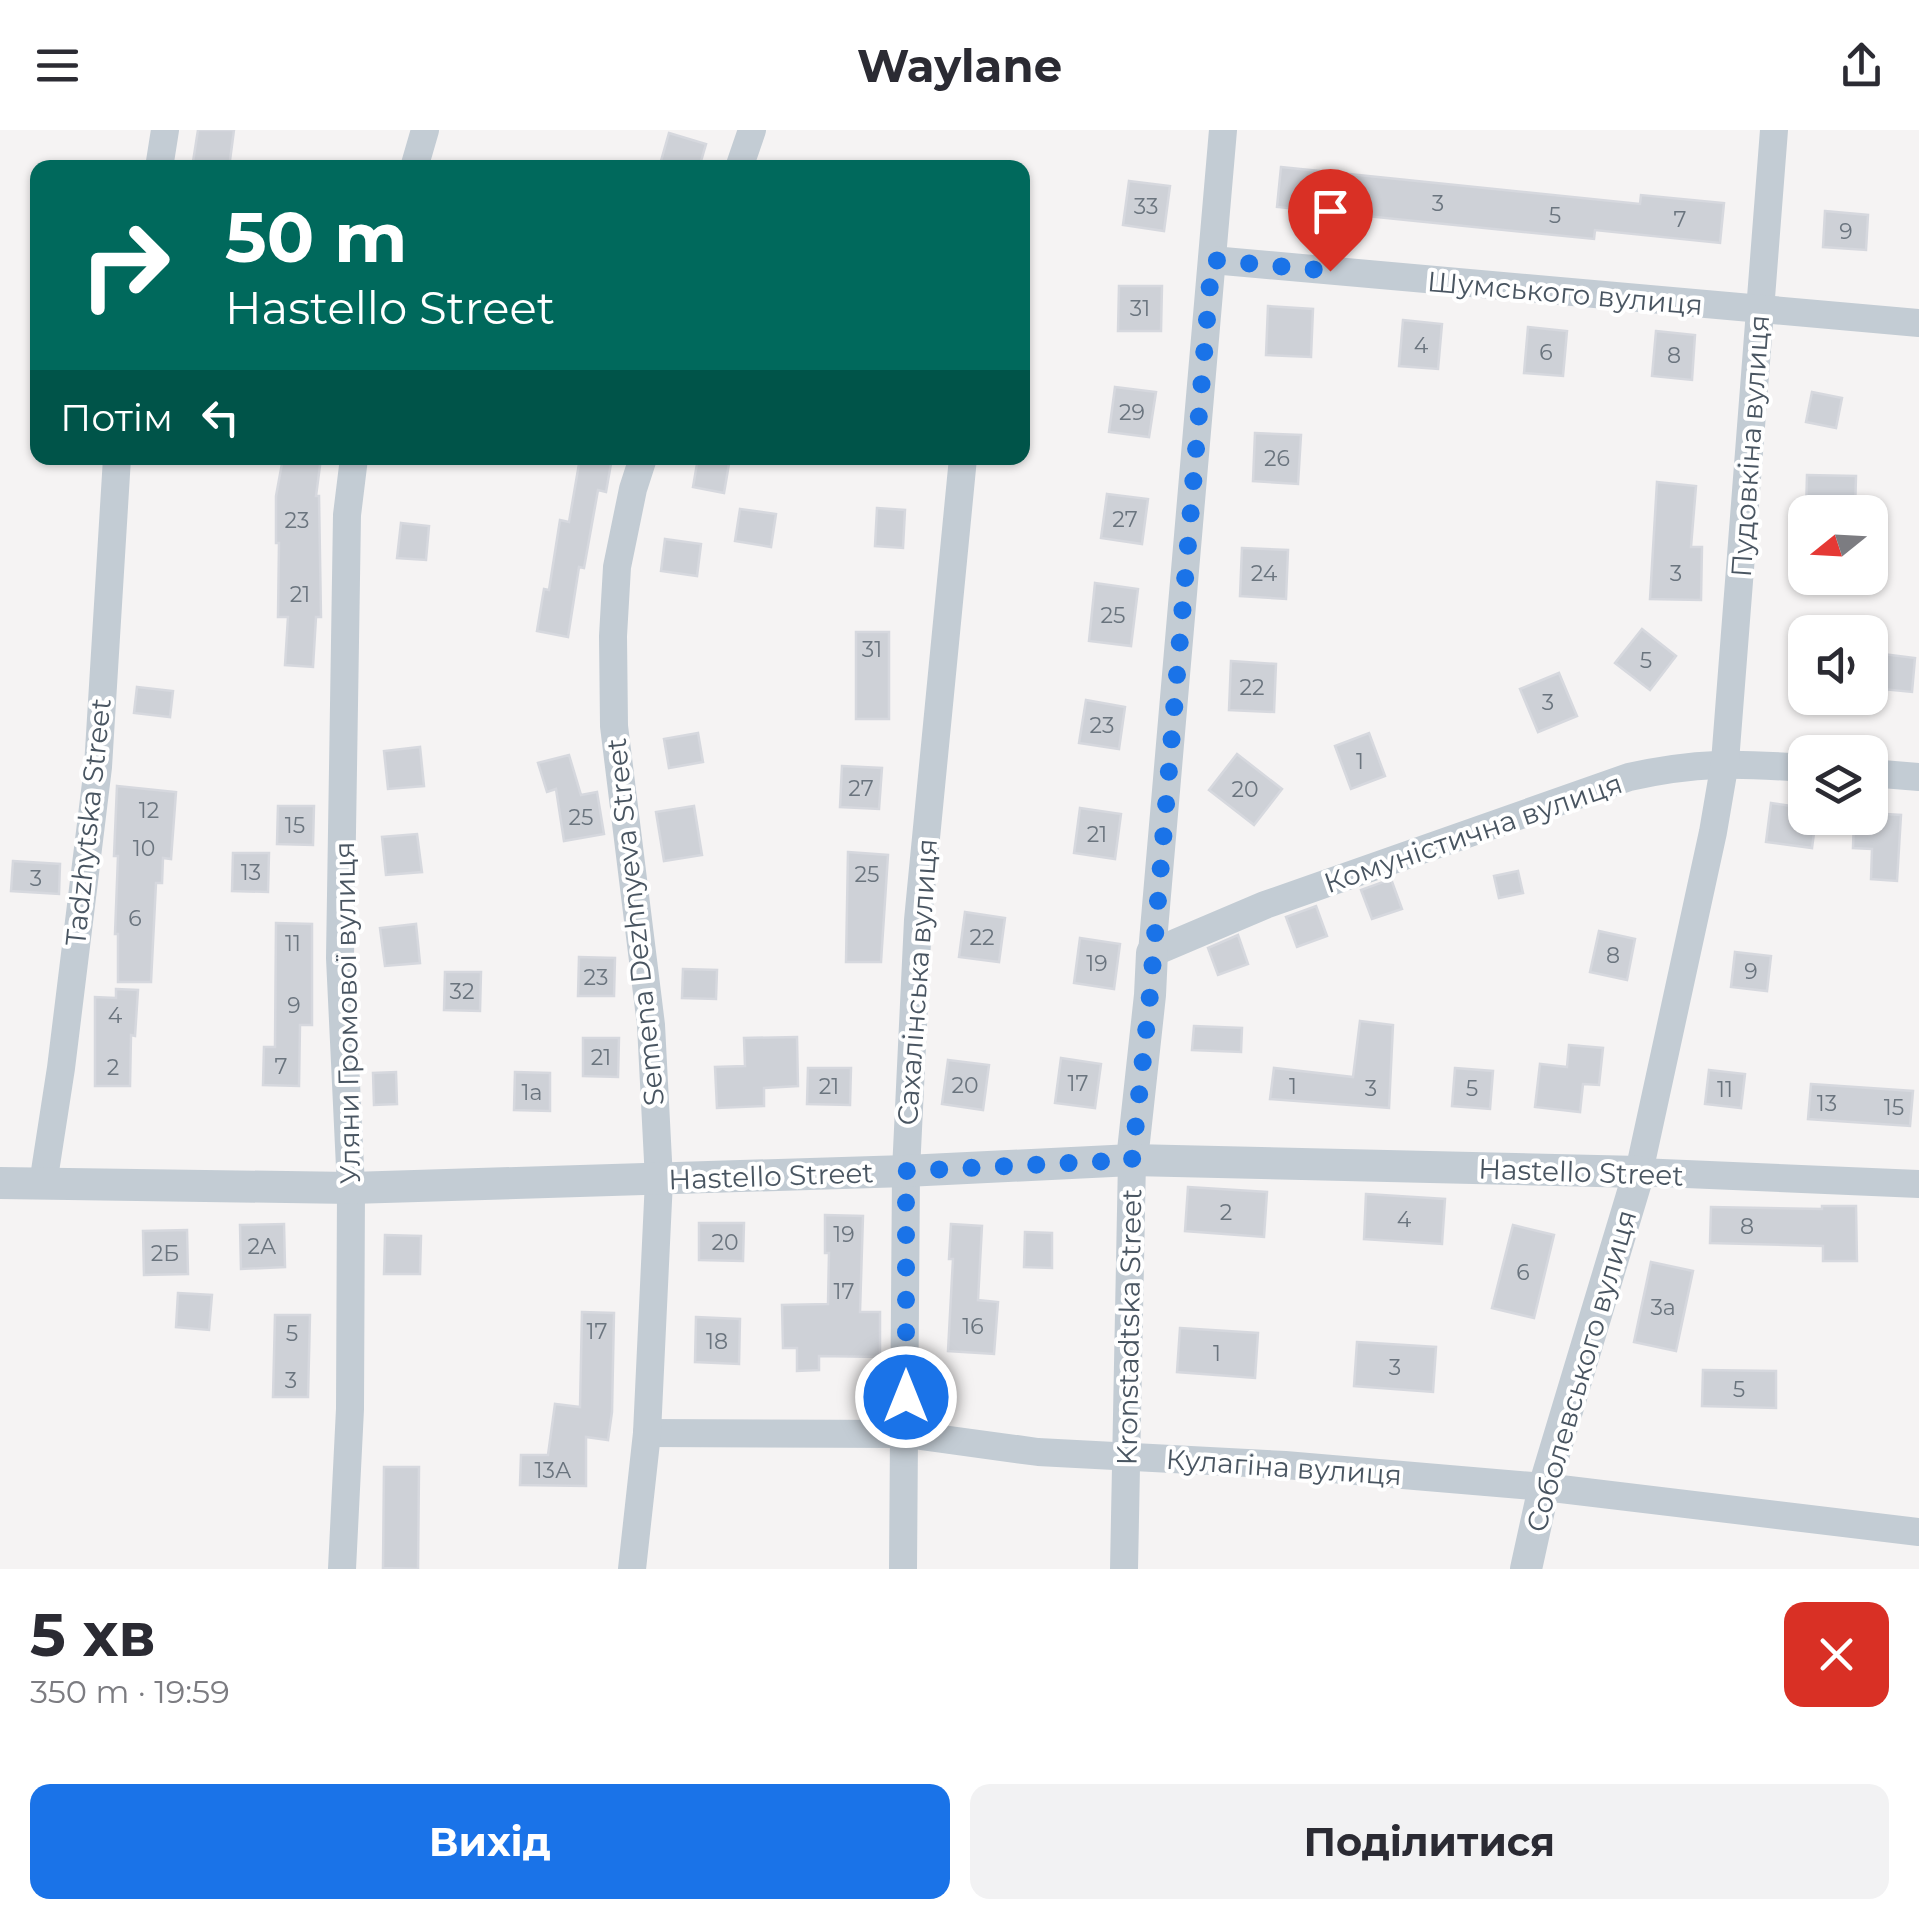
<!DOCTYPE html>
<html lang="uk">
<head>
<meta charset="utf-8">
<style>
	:root { --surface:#fff; --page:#f2f2f3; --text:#2b2b33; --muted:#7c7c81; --accent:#1a73e8 }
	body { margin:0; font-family:Montserrat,sans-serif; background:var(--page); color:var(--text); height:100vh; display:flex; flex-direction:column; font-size:38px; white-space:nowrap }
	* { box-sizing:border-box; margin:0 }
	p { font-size:32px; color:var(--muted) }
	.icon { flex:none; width:55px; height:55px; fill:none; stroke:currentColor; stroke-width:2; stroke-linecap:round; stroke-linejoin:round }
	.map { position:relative; height:1439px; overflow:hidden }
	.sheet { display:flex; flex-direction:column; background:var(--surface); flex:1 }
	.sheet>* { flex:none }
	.banner { position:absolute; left:30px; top:30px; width:1000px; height:305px; border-radius:20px; box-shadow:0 2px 8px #0004; background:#00695c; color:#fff; overflow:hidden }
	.needle { width:65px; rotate:252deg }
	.controls { position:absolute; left:1788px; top:365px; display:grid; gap:20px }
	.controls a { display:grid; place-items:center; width:100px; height:100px; border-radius:20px; background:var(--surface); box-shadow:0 2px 8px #0004; font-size:50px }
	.pin { position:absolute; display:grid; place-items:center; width:85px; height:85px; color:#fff; margin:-102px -42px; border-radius:50% 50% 50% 0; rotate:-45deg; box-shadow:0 0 10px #0007 }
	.pin .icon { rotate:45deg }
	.me { position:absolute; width:110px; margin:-55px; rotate:0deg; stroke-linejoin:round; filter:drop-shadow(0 0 8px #0008) }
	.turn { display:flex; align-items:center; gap:35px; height:210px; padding:0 30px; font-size:45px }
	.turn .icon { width:130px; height:130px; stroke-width:2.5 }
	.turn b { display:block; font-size:70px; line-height:85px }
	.then { display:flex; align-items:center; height:95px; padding:0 30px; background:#0003; gap:20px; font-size:38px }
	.round { display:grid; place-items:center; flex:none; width:105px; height:105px; border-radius:20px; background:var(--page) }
	.head { display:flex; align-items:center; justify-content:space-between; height:170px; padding:0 30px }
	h1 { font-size:60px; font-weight:700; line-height:75px }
	.button { display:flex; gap:20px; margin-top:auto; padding:20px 30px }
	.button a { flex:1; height:115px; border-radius:20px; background:var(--accent); color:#fff; font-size:40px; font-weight:700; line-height:115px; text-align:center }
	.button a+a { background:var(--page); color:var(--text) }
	header { display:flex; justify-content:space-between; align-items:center; height:130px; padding:0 30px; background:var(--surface); font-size:45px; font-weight:700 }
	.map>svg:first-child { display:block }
	.building { fill:#ced1d7; stroke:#d6d8de; stroke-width:2.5 }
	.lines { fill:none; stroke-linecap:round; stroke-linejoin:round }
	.minor { stroke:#c3ccd4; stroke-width:28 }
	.tertiary { stroke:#c3ccd4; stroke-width:32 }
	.route { stroke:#1a73e8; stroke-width:18; stroke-dasharray:0 32.4 }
	.labels { text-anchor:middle; stroke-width:8; stroke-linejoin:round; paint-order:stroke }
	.number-label { font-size:22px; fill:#6a747e }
	.street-label { font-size:28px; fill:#495561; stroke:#fff }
</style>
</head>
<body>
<header><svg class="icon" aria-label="menu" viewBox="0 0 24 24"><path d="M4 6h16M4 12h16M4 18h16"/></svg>Waylane<svg class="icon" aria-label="share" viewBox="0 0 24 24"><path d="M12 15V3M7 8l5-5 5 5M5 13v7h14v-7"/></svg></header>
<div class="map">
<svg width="1919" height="1439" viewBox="0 0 1919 1439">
	<rect width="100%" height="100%" fill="#f5f3f3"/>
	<g class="building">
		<path d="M198,0H234L229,38H192Z"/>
		<path d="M669,3L706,14L699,38H659Z"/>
		<path d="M1281,37L1640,74L1641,65L1724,73L1720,113L1595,100L1594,109L1277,77Z"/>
		<path d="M1129,51L1170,56L1164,101L1123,95Z"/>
		<path d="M1825,81L1868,85L1866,120L1823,117Z"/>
		<path d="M1119,156H1162L1161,201H1118Z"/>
		<path d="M1268,176L1313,179L1311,227L1266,225Z"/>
		<path d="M1403,190L1442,194L1438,239L1399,236Z"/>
		<path d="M1528,197L1567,201L1563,246L1524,243Z"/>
		<path d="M1656,201L1695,205L1692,250L1652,246Z"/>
		<path d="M1115,257L1156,262L1149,307L1109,302Z"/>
		<path d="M1812,262L1842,268L1836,298L1806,292Z"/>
		<path d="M1255,303L1301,305L1298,354L1253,351Z"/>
		<path d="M283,328H321L316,366H319L321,487H316L313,537L285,535L288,487H278L279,413H276V366Z"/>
		<path d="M580,328H612L606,362L598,360L584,438L579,437L568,507L537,501L544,459L549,460L560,390L569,392Z"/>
		<path d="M698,328H730L724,363L693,357Z"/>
		<path d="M1807,345L1856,346L1855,382H1806Z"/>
		<path d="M1657,352L1696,356L1691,417H1702L1701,470L1650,469Z"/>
		<path d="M1107,364L1148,369L1142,414L1101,408Z"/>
		<path d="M877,378L905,380L903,418L875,416Z"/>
		<path d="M740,379L776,384L771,417L735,411Z"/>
		<path d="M401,393L429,396L426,430L397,428Z"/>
		<path d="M665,409L701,414L697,446L661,441Z"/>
		<path d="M1242,418L1288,420L1286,469L1240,466Z"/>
		<path d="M1095,453L1138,459L1131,516L1089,511Z"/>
		<path d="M1642,499L1676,526L1650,560L1615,533Z"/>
		<rect x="856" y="502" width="33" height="87"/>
		<path d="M1875,523L1915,528L1912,562L1871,558Z"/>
		<path d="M1231,531L1276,534L1274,582L1229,580Z"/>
		<path d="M1559,543L1577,586L1538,602L1520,559Z"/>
		<path d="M137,557L173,561L170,587L134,583Z"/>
		<path d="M1086,570L1125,577L1119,619L1079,613Z"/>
		<path d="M698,603L703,632L669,638L664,609Z"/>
		<path d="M1369,603L1385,646L1351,659L1335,616Z"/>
		<path d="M420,617L424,656L388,659L384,621Z"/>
		<path d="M1237,624L1282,659L1254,695L1209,660Z"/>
		<path d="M569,625L581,665L597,662L604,704L564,711L556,659L547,662L538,633Z"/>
		<path d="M842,636L882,638L879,679L840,677Z"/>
		<path d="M117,656L176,662L171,729L163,728L162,753H156L151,852H118V804H115L118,726H114Z"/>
		<path d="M1771,673L1805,678V688H1816L1812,718L1766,712Z"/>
		<path d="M278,676H314L313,715L277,714Z"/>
		<path d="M694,676L702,725L664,731L656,682Z"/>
		<path d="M1080,678L1121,684L1115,729L1074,723Z"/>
		<path d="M1870,683L1901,685L1897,751L1871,749L1872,719L1853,718L1854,688H1870Z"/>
		<path d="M417,704L422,742L386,745L382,707Z"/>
		<path d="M848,722L888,725L881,832H846Z"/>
		<path d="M233,723H269L268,762L232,761Z"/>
		<path d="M13,731L60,734L59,764L11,761Z"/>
		<path d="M1518,741L1523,763L1499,768L1494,746Z"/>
		<path d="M1391,749L1402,779L1372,789L1361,760Z"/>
		<path d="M1316,776L1327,806L1297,817L1286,787Z"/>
		<path d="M965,782L1005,788L999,832L959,827Z"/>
		<path d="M276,793L312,794V895H300L299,956L263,955L264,917H275Z"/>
		<path d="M416,794L420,833L385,836L380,798Z"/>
		<path d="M1599,801L1635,809L1627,850L1590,842Z"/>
		<path d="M1238,805L1248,834L1218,845L1208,818Z"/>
		<path d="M1080,808L1120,814L1114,859L1074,853Z"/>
		<path d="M1735,822L1771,826L1767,861L1731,857Z"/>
		<path d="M579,827L615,828L614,866H578Z"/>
		<path d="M683,839L717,840L716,869L682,868Z"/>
		<path d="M445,842H481L480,881L444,880Z"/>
		<path d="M116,859L138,860L135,906L131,905L130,956H95V867L116,868Z"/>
		<path d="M1360,891L1393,895L1389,978L1270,969L1274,938L1353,947Z"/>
		<path d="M1194,896L1242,898L1241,922L1192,920Z"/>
		<path d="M797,907L798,956L764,958V976L717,978L715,937L745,936L744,908Z"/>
		<path d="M583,908H619L618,947L583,946Z"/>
		<path d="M1569,915L1603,918L1599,955L1583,954L1580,982L1535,977L1540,934L1567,937Z"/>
		<path d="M1061,928L1101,934L1095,978L1055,973Z"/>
		<path d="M948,930L989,935L983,980L942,974Z"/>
		<path d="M808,938H851L850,975L807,974Z"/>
		<path d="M1455,938L1493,941L1490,979L1452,976Z"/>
		<path d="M1709,940L1745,944L1741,978L1705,974Z"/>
		<path d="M396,942L397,974L374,975L373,943Z"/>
		<path d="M515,942L550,943V981L514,980Z"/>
		<path d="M1811,954L1913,961L1910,996L1808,989Z"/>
		<path d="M1188,1057L1267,1062L1264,1107L1185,1101Z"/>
		<path d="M1366,1064L1445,1069L1442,1114L1364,1109Z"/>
		<path d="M1822,1076H1856L1857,1131H1823V1116L1710,1113L1711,1077L1822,1079Z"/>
		<path d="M825,1085L863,1086L860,1182H880V1227L819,1226V1240L797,1241V1218H783L782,1175L828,1174L829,1123H825Z"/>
		<path d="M699,1093H744L743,1131L699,1130Z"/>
		<path d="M284,1094L285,1137L241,1139L240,1095Z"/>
		<path d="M951,1094L982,1096L978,1170L998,1172L994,1224L948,1221L953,1129H949Z"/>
		<path d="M1513,1095L1554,1105L1534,1188L1492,1178Z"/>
		<path d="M187,1100L188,1144L144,1145L143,1101Z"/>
		<path d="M1025,1102L1052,1103V1138L1024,1137Z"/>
		<path d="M385,1105L421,1106L420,1144H384Z"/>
		<path d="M1651,1132L1693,1141L1676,1221L1634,1212Z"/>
		<path d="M178,1163L212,1165L209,1200L176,1197Z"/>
		<path d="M582,1182L614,1183L612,1282L608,1310L586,1307V1356L520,1355L521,1325H548L555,1274L580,1277Z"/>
		<path d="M275,1185H310L308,1267H273Z"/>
		<path d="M696,1187L740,1189L739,1234L695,1232Z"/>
		<path d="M1180,1198L1258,1203L1255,1248L1177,1242Z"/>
		<path d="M1357,1212L1436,1217L1433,1262L1354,1256Z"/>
		<path d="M1703,1240L1776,1241V1278L1702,1276Z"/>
		<path d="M384,1337H419L418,1439L383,1438Z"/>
	</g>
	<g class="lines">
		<g class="minor">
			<path d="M1223,0L1152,823L1265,775L1629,647C1697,632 1736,633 1805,638"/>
			<path d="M1774,0L1725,632L1713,702L1639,1042L1919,1054"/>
			<path d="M159,38L165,0"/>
			<path d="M414,38L425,0"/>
			<path d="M739,38L752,0"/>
			<path d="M1212,130L1919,193"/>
			<path d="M1870,643L1919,647"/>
			<path d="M43,1054L61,938L98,637L117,328"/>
			<path d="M647,1303L906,1304L1038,1322L1285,1335L1544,1357L1919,1402"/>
			<path d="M342,1439L350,1279L351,1058L340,828L347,385L354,328"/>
			<path d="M632,1439L647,1303L659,1050L651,895L614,596L613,506L617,437L633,359L643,328"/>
			<path d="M903,1439L906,1041L918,790L963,328"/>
			<path d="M1124,1439L1132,1030"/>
		</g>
		<g class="tertiary">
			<path d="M1132,1030L1150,865L1152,823"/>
			<path d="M0,1053L351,1058L906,1041L1132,1030L1639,1042L1544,1357L1526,1439"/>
		</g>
	</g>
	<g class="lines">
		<path class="route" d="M906,1267V1041L1132,1030L1150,865L1212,130L1330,141"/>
	</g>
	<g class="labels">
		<g class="number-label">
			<text x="1438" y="81">3</text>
			<text x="1146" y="84">33</text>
			<text x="1555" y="93">5</text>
			<text x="1680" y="97">7</text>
			<text x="1846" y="109">9</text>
			<text x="1140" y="186">31</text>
			<text x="1421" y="223">4</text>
			<text x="1546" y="230">6</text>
			<text x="1674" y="233">8</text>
			<text x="1132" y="290">29</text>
			<text x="1277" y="336">26</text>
			<text x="1125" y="397">27</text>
			<text x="297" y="398">23</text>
			<text x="1264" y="451">24</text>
			<text x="1676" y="451">3</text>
			<text x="300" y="472">21</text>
			<text x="1113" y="493">25</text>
			<text x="872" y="527">31</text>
			<text x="1646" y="538">5</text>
			<text x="1252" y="565">22</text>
			<text x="1548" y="580">3</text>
			<text x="1102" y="603">23</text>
			<text x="1360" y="639">1</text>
			<text x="861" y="666">27</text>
			<text x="1245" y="667">20</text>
			<text x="149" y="688">12</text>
			<text x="581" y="695">25</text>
			<text x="295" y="703">15</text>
			<text x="1097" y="712">21</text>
			<text x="144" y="726">10</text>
			<text x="251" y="750">13</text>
			<text x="867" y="752">25</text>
			<text x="36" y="756">3</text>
			<text x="135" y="796">6</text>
			<text x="982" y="815">22</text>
			<text x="293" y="821">11</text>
			<text x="1613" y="833">8</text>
			<text x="1097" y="841">19</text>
			<text x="1751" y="849">9</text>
			<text x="596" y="855">23</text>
			<text x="462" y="869">32</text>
			<text x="294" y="883">9</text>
			<text x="115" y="893">4</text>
			<text x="601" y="935">21</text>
			<text x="281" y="944">7</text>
			<text x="113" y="945">2</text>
			<text x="1078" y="961">17</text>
			<text x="965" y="963">20</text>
			<text x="829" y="964">21</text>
			<text x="1293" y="964">1</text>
			<text x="1371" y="966">3</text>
			<text x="1472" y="966">5</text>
			<text x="1725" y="967">11</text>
			<text x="532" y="970">1а</text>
			<text x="1827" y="981">13</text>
			<text x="1894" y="985">15</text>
			<text x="1226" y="1090">2</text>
			<text x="1404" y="1097">4</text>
			<text x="1747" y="1104">8</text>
			<text x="844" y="1112">19</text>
			<text x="725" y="1120">20</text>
			<text x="262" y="1124">2А</text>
			<text x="165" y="1131">2Б</text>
			<text x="1523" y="1150">6</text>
			<text x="844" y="1169">17</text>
			<text x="1663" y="1185">3а</text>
			<text x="973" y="1204">16</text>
			<text x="597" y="1209">17</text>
			<text x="292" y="1211">5</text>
			<text x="717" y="1219">18</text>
			<text x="1217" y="1231">1</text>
			<text x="1395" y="1245">3</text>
			<text x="291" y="1258">3</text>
			<text x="1739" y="1267">5</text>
			<text x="553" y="1348">13А</text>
		</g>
		<g class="street-label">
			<text transform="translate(1565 163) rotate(5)" y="10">Шумського вулиця</text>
			<text transform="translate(1750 316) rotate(-86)" y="10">Пудовкіна вулиця</text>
			<text transform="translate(88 692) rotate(-84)" y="10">Tadzhytska Street</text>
			<text transform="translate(1473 703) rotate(-19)" y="10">Комуністична вулиця</text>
			<text transform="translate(635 792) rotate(-96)" y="10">Semena Dezhnyeva Street</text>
			<text transform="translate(917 852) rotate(-86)" y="10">Сахалінська вулиця</text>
			<text transform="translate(347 883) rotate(-91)" y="10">Уляни Громової вулиця</text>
			<text transform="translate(1581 1042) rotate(2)" y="10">Hastello Street</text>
			<text transform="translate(771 1046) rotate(-2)" y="10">Hastello Street</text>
			<text transform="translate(1129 1197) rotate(-89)" y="10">Kronstadtska Street</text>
			<text transform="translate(1581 1241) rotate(-74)" y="10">Соболевського вулиця</text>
			<text transform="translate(1284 1337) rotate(4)" y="10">Кулагіна вулиця</text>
		</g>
	</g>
</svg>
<div class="controls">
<a><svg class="needle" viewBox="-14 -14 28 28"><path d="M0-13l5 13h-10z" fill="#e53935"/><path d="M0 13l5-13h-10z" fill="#7c7c81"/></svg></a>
<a><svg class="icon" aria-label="sound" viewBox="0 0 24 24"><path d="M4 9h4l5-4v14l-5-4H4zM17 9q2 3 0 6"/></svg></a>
<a><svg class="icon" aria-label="layers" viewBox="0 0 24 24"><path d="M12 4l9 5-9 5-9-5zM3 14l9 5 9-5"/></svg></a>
</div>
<div class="pin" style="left:1330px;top:141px;background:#d93025"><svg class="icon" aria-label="arrive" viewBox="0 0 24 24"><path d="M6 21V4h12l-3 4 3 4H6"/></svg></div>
<svg class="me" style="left:906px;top:1267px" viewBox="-20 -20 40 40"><circle r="17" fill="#1a73e8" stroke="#fff" stroke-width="3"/><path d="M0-11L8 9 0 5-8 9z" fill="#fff"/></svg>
<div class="banner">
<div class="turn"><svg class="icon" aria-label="right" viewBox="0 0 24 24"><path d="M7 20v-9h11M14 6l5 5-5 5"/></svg><div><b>50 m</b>Hastello Street</div></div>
<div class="then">Потім<svg class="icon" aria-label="left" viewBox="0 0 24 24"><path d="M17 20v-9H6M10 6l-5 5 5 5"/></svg></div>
</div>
</div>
<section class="sheet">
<div class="head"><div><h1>5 хв</h1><p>350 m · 19:59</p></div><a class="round" style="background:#d93025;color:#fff"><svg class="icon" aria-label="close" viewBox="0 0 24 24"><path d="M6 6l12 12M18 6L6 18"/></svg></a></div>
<div class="button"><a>Вихід</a><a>Поділитися</a></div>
</section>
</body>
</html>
